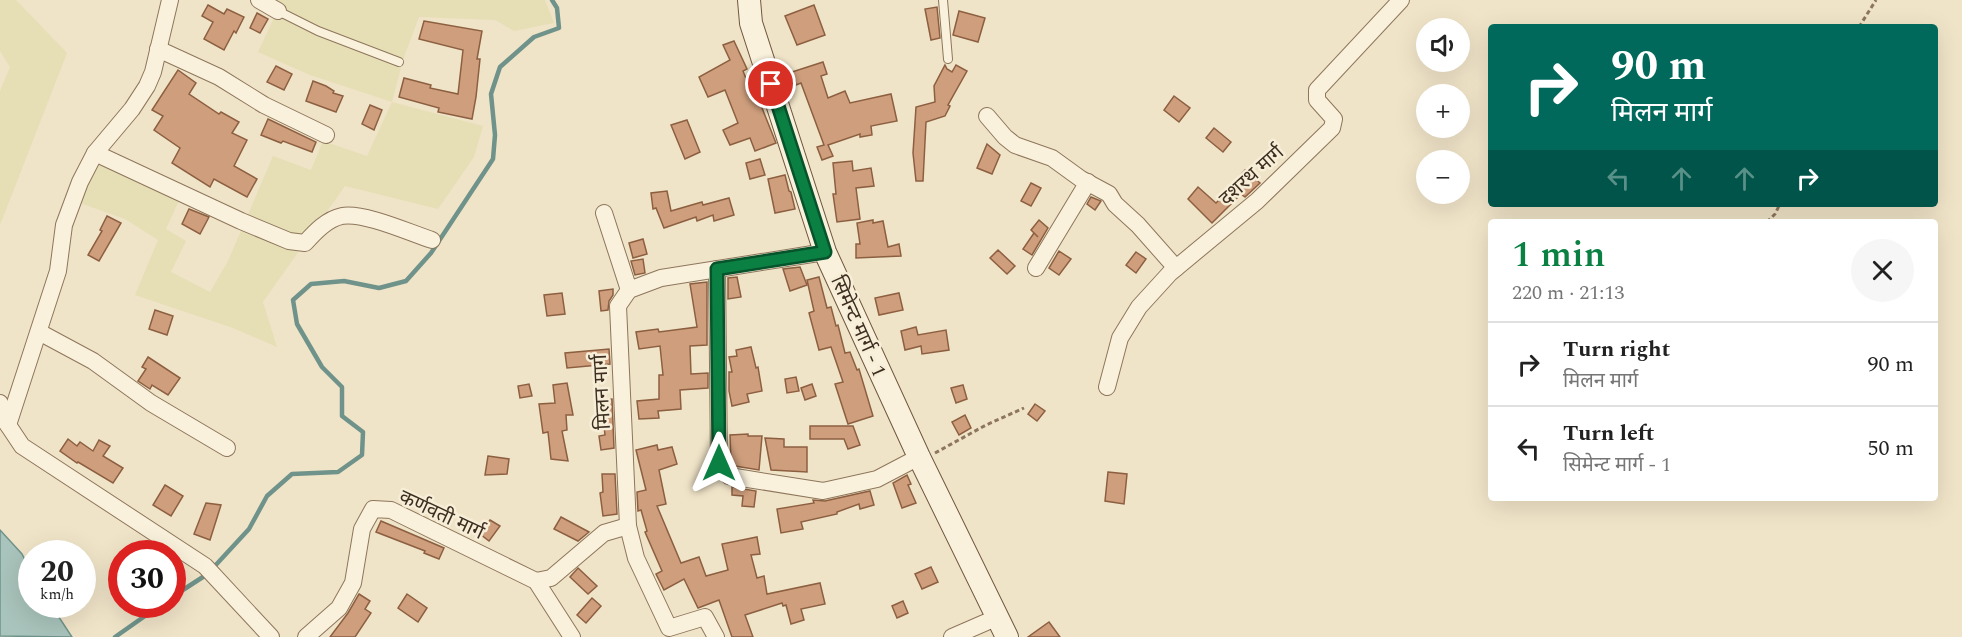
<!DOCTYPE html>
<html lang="en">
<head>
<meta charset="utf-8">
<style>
	:root { --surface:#fff; --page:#f6f6f6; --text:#222; --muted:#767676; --line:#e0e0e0; --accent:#0b8043 }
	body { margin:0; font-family:Spectral,"Noto Sans Devanagari",serif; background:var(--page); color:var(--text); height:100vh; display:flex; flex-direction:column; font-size:22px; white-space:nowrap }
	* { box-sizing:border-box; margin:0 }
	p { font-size:20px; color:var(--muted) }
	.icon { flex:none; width:33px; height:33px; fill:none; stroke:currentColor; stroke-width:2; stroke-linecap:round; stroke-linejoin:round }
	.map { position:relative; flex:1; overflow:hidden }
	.drawer { position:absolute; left:1488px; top:219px; width:450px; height:282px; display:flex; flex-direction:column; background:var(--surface); border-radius:6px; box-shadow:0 6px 24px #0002 }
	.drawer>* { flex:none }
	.guide { position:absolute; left:1488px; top:24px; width:450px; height:183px; border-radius:6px; box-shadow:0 6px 24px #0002; background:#00695c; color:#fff; overflow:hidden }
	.fabs { position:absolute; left:1416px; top:18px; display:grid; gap:12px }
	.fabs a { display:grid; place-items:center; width:54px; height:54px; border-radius:50%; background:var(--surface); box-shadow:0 6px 24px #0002; font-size:30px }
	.speed { position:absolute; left:18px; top:540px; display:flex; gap:12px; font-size:30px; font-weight:700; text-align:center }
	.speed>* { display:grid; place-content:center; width:78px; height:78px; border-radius:50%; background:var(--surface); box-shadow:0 6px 24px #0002; line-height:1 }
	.speed small { font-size:15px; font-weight:400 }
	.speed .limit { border:9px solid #d22; background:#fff; color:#111 }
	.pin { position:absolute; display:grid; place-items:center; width:51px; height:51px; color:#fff; margin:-26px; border:3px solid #fff; border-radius:50%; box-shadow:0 2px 6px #0007 }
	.me { position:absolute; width:66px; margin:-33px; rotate:0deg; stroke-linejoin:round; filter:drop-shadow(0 0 4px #0008) }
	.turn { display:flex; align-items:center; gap:21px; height:126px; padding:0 24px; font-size:27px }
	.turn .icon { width:78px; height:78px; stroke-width:2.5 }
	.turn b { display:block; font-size:42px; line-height:51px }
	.lanes { display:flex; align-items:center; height:57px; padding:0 24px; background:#0003; justify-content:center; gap:30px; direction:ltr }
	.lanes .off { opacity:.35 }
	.round { display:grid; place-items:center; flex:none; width:63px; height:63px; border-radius:32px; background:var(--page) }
	.headline { display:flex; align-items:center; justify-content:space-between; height:102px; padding:0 24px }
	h1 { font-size:36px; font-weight:600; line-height:45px; color:var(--accent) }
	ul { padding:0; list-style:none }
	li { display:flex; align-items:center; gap:18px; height:84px; padding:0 24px; border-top:2px solid var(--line) }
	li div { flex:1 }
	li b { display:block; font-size:22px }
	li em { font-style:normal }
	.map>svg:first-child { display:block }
	.farmland { fill:#e6deb5 }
	.water { fill:#a9c4bc; stroke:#6f938a; stroke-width:1.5 }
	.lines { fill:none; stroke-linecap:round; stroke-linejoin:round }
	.stream { stroke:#6f938a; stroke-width:4.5 }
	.building { fill:#cf9f7d; stroke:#8d5f41; stroke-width:1.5 }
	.lane-casing { stroke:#8d765c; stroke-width:10 }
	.street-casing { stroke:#8d765c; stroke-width:18 }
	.secondary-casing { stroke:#6f573f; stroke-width:24 }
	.path { stroke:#8d765c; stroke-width:3; stroke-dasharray:4.5 3; stroke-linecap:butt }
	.lane { stroke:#faf1dc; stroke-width:8 }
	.street { stroke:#faf1dc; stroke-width:16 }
	.secondary { stroke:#faf1dc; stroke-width:22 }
	.route-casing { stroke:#07532c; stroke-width:15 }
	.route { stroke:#0b8043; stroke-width:10 }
	.labels { text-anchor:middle; stroke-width:5; stroke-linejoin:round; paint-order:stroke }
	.street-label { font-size:20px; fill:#3d2e20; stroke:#f7eed8 }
</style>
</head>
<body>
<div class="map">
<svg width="1962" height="637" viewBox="0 0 1962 637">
	<rect width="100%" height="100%" fill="#f0e4c8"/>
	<g class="farmland">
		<path d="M0,0H16L67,53L0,225V91L10,67L0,51Z"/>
		<path d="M271,0H545L554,23L514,31L495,20L419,17L403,60L392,102L483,126L474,157L438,209L345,186L263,302L277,347L233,328L135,295L158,240L125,219L77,202L97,157L181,196L166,229L186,241L171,272L210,292L228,261L273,156L311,170L323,141L367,156L392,102L310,75L258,52L280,5Z"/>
	</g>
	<path class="water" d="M0,530L22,554L31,572L32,604L51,605L72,637L0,636Z"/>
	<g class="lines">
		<g class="stream">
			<path d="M213,568L249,529L267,496L292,474L338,472L362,455L363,432L342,416V387L322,367L297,324L293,300L311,284L344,281L379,288L406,281L431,253L493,159L495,135L491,94L500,67L534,37L559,28L557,8L552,0"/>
			<path d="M172,597L206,575"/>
			<path d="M115,637L162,604"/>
		</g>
	</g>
	<g class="building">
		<path d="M208,5L224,14L227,9L244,17L236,33L234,31L224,50L204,39L213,22L202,16Z"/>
		<path d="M814,5L825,35L797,45L785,16Z"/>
		<path d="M937,7L940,38L931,40L925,9Z"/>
		<path d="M959,11L985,18L978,42L953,35Z"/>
		<path d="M257,13L268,19L260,33L250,28Z"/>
		<path d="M424,21L482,31L477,59H480L476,97L472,119L438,112L439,108L399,97L404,78L431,85L430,88L458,94L463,50L419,39Z"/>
		<path d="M734,41L747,69L743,71L755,100L758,98L776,143L755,151L750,138L730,145L723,130L738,123L725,90L708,97L699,77L730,60L723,45Z"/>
		<path d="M823,62L827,74L821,76L828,98L845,91L850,103L891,94L897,121L871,126L872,135L860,137V134L828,145L833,156L822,160L817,147L824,145L801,83L796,85L792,72Z"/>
		<path d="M945,65L947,69L952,72L956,65L967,71L948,105L950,106L945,116L926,122L923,181H916L913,153L916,107L935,102L934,86Z"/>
		<path d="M276,66L292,74L284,90L267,82Z"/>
		<path d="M178,70L196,83L189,94L219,114L221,112L239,122L232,133L247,140L234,166L257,179L247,197L214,179L210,187L172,163L180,148L154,130L163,116L152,110Z"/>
		<path d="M313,81L326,86L334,91L333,93L343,96L336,112L306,101Z"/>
		<path d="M1174,96L1190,108L1179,122L1164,110Z"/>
		<path d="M370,105L382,110L374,130L362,124Z"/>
		<path d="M268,119L316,142L312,152L283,141L281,143L261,135Z"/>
		<path d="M687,120L700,152L685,159L671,125Z"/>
		<path d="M1214,128L1231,142L1223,152L1206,138Z"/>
		<path d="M987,144L1000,155L992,174L977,168Z"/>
		<path d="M760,159L765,175L750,179L746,163Z"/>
		<path d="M852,161L853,171L871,168L874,186L856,188L860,219L837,222L833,194H836L833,163Z"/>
		<path d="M1245,170L1260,183L1245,197L1241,194L1212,223L1188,199L1198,187L1216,203L1232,187L1231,186Z"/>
		<path d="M785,175L789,191L791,192L795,209L775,213L768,179Z"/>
		<path d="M1031,183L1041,188L1031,206L1021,201Z"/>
		<path d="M667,191L671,211L702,202L703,205L729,198L734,215L714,221L713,215L697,221L696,217L664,228L656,208L653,209L651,193Z"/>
		<path d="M1091,197L1101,201L1095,210L1087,204Z"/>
		<path d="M189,209L209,217L200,234L182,224Z"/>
		<path d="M107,216L121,223L99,261L88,255L102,231L100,230Z"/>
		<path d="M873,220V223L883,221L888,247L899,244L901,256L856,258V244H860L857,223Z"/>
		<path d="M1039,220L1048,228L1032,255L1023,249L1034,233L1038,237L1031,230Z"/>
		<path d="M643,239L647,254L633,258L629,243Z"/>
		<path d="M998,250L1015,266L1007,274L990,258Z"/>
		<path d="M1059,251L1071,259L1059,275L1049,268Z"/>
		<path d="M1136,252L1146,259L1136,273L1126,265Z"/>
		<path d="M643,259L645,273L635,275L631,261Z"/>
		<path d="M800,267L807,285L790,291L783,269Z"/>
		<path d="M737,277L741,297L728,299V278Z"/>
		<path d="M819,277L827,308L831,307L836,326L838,325L845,353L850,352L857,370L859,369L873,416L848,424L835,384L843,382L831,347L819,350L809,313L814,311L807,280Z"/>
		<path d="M707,282V345L690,346L691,374L708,373V388L680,390L681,409L658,411L659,418L639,419L637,401L659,399V375H663L660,346L639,349L636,332L658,329L659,332L697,327L690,284Z"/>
		<path d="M613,289V295L609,301L608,310L601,311L599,291Z"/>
		<path d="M562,293L565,314L547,316L544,295Z"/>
		<path d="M899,293L903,310L879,315L875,298Z"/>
		<path d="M155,310L173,316L167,335L149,329Z"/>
		<path d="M916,327L918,335L946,330L949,350L922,354L921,346L905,350L901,331Z"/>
		<path d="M751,347L756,368L758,367L762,391L747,394L749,402L732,406L729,391V372H732L729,357L737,356L736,350Z"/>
		<path d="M609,349L610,364L567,368L565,353Z"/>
		<path d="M148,357L180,378L168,395L152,385L150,389L138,381L146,369L142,367Z"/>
		<path d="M796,377L799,391L787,393L785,379Z"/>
		<path d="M567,383L573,415H566L567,430L562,431L568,461L551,459L548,432L543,433L539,404L555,403L553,385Z"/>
		<path d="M529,384L532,396L520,398L518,386Z"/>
		<path d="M812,384L816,396L805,400L801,388Z"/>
		<path d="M963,385L967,399L956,403L951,388Z"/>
		<path d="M612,399L614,448L601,450L599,436L605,435L601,400Z"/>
		<path d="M1035,404L1045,411L1037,421L1028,414Z"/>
		<path d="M965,415L971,428L959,435L952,422Z"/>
		<path d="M810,426H853L860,445L848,449L844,439H810Z"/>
		<path d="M748,434V436H762L759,470L735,466L731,462L730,435Z"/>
		<path d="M765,438L784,439V447H807V472L771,470Z"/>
		<path d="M68,439L77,446L80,442L93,451L99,440L110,446L103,456L123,468L113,483L78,462L77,463L60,451Z"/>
		<path d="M657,445L658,450L672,447L677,464L659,470L666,504L657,506L681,563L699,557L706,576L728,570L722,544L757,537L760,554L751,555L757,578L764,576L767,594L820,583L825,604L801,609L804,620L791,624L786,605L783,606L782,603L745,615L753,637H732L719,600L698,608L684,579L664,590L656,574L662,571L645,532L647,531L641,510L638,511L637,492L646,490L636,450Z"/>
		<path d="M488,456L509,459L507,474L485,475Z"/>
		<path d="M1108,472L1127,474L1124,504L1105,501Z"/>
		<path d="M602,474H615L617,514L603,516L600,493L603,492Z"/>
		<path d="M907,475L911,484L908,485L916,503L902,508L893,483Z"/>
		<path d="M165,485L183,496L171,516L153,505Z"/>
		<path d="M732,487L756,491L754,507L742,506L743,496L732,495Z"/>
		<path d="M870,491L874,505L860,509L859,504L837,512V514L801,522L803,529L781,533L777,509L814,503L813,500L825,501Z"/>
		<path d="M206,503L221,505L210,540L194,534Z"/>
		<path d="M561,517L589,532L578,541L554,529Z"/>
		<path d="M490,520L500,526L489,541L480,534Z"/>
		<path d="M381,521L444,548L439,559L424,553L425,551L376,532Z"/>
		<path d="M931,567L938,582L922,589L915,574Z"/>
		<path d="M578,568L597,586L588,594L570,577Z"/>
		<path d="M359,594L370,601L365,609L371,613L355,637H330L348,613Z"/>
		<path d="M407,594L427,608L418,622L398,608Z"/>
		<path d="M592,598L601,606L586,623L577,615Z"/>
		<path d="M903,601L908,613L897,618L892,606Z"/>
		<path d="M1049,622L1060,637H1028Z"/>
	</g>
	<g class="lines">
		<g class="lane-casing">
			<g id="lane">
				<path d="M943,0L948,59"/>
				<path d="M278,11L318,31L399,62"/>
			</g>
		</g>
		<g class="street-casing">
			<g id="street">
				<path d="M259,0L278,11"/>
				<path d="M158,49L219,77L264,105L326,135"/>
				<path d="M987,116L1005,137L1015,145L1052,158L1081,179L1109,194L1115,204L1138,225L1176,268"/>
				<path d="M95,153L241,221L289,241L305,243C315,232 327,219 342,216C364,212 410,233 432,240"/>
				<path d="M604,213L629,290"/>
				<path d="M1036,268L1088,182"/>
				<path d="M717,269L719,463L729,476L823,491L877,479L919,457"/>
				<path d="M39,332L93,361L151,403L227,448"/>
				<path d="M1107,387L1120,338L1139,307L1170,273L1257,201L1332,128L1334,119L1317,100V90L1401,0"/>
				<path d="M0,403L4,419L22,446L205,566L271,637"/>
				<path d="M8,425L58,271L64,225L80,182L95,153L132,109L147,86L153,72L170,0"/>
				<path d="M536,581L551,578L604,533L628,526"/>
				<path d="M306,637L339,608L353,583L362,529L373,509L391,510L536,581L572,637"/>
				<path d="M716,637L705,617L669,628L636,558L628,526L618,306L629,290L661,278L825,252"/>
				<path d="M952,637L998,617"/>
			</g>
		</g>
		<g class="secondary-casing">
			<path id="secondary" d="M749,0L751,23L825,252L919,457L1007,637"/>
		</g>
		<g class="path">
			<path d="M1859,27L1876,0"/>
			<path d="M1767,222L1775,214L1780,204"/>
			<path d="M935,453L986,425L1024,408"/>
		</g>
		<use href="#lane" class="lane"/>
		<use href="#street" class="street"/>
		<use href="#secondary" class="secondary"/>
	</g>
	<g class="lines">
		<g class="route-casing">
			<path id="route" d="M719,463L717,269L825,252L771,84"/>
		</g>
		<use href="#route" class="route"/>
	</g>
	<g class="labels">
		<g class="street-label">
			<text transform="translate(1251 175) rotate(-42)" y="7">दशरथ मार्ग</text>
			<text transform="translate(859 326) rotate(66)" y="7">सिमेन्ट मार्ग - 1</text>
			<text transform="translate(601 392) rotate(-93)" y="7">मिलन मार्ग</text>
			<text transform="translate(442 514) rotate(25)" y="7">कर्णवती मार्ग</text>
		</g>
	</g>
</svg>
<div class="fabs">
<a><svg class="icon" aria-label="sound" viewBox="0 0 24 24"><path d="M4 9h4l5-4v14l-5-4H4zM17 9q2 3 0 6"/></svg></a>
<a>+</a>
<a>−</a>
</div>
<div class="speed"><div>20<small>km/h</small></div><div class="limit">30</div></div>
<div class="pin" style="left:771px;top:84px;background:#d93025"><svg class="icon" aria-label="arrive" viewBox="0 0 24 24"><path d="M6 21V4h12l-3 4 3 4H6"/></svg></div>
<svg class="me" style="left:719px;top:463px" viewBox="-20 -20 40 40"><path d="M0-17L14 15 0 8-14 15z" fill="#0b8043" stroke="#fff" stroke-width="4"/></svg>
<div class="guide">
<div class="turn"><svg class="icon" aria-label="right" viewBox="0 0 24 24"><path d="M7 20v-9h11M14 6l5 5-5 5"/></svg><div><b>90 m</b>मिलन मार्ग</div></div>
<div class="lanes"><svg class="icon off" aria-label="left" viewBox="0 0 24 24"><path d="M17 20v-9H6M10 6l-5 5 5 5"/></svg><svg class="icon off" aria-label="ahead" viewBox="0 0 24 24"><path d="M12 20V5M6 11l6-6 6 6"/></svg><svg class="icon off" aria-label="ahead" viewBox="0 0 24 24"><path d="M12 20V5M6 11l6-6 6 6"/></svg><svg class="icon" aria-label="right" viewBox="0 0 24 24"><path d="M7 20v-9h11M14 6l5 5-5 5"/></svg></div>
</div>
<section class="drawer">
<div class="headline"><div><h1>1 min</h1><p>220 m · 21:13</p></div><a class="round"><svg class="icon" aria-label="close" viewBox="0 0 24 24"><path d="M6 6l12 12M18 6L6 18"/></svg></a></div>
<ul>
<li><svg class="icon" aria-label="right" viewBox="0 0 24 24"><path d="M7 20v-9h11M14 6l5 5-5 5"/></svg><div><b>Turn right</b><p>मिलन मार्ग</p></div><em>90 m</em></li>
<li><svg class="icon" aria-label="left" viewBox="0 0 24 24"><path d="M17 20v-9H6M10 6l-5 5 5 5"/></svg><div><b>Turn left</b><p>सिमेन्ट मार्ग - 1</p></div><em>50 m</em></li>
</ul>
</section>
</div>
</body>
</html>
